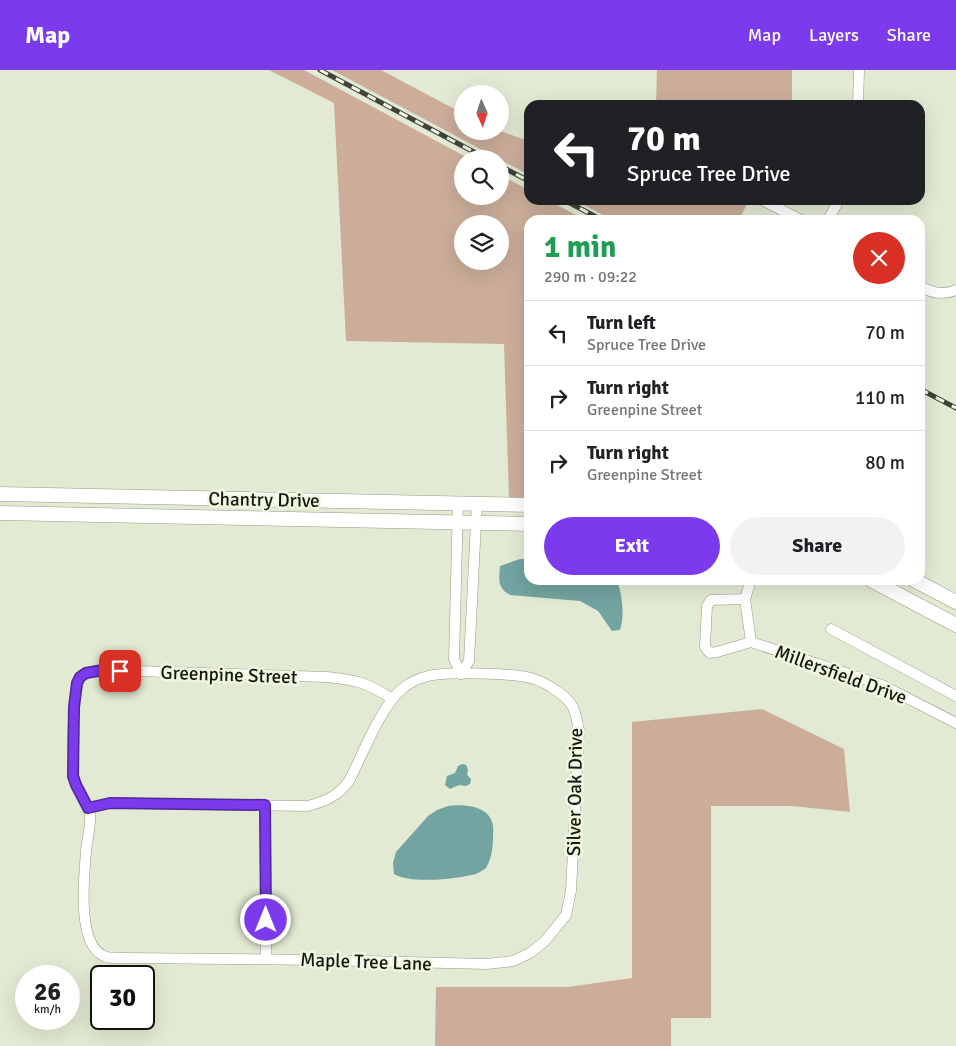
<!DOCTYPE html>
<html lang="en">
<head>
<meta charset="utf-8">
<style>
	:root { --surface:#fff; --page:#f2f2f2; --text:#202124; --muted:#757577; --line:#e0e0e0; --accent:#7c3aed }
	body { margin:0; font-family:Signika,sans-serif; background:var(--page); color:var(--text); height:100vh; display:flex; flex-direction:column; font-size:19px; white-space:nowrap }
	* { box-sizing:border-box; margin:0 }
	p { font-size:16px; color:var(--muted) }
	.icon { flex:none; width:28px; height:28px; fill:none; stroke:currentColor; stroke-width:2; stroke-linecap:round; stroke-linejoin:round }
	.map { position:relative; flex:1; overflow:hidden }
	.sheet { position:absolute; left:524px; top:145px; width:401px; height:370px; display:flex; flex-direction:column; background:var(--surface); border-radius:15px; box-shadow:0 5px 20px #0002 }
	.sheet>* { flex:none }
	.hud { position:absolute; left:524px; top:30px; width:401px; height:105px; border-radius:15px; box-shadow:0 5px 20px #0002; background:#202124; color:#fff; overflow:hidden }
	.needle { width:32px; rotate:177deg }
	.buttons { position:absolute; left:454px; top:15px; display:grid; gap:10px }
	.buttons a { display:grid; place-items:center; width:55px; height:55px; border-radius:50%; background:var(--surface); box-shadow:0 5px 20px #0002; font-size:25px }
	.speed { position:absolute; left:15px; top:895px; display:flex; gap:10px; font-size:25px; font-weight:700; text-align:center }
	.speed>* { display:grid; place-content:center; width:65px; height:65px; border-radius:50%; background:var(--surface); box-shadow:0 5px 20px #0002; line-height:1 }
	.speed small { font-size:12px; font-weight:400 }
	.speed .limit { border:2px solid #111; border-radius:8px; background:#fff; color:#111 }
	.pin { position:absolute; display:grid; place-items:center; width:42px; height:42px; color:#fff; margin:-21px; border-radius:10px; box-shadow:0 2px 8px #0006 }
	.me { position:absolute; width:55px; margin:-28px; rotate:0deg; stroke-linejoin:round; filter:drop-shadow(0 0 4px #0008) }
	.turn { display:flex; align-items:center; gap:18px; height:105px; padding:0 20px; font-size:22px }
	.turn .icon { width:65px; height:65px; stroke-width:2.5 }
	.turn b { display:block; font-size:35px; line-height:42px }
	.round { display:grid; place-items:center; flex:none; width:52px; height:52px; border-radius:26px; background:var(--page) }
	.headline { display:flex; align-items:center; justify-content:space-between; height:85px; padding:0 20px }
	h1 { font-size:30px; font-weight:700; line-height:38px; color:#1e9e55 }
	.button { display:flex; gap:10px; margin-top:auto; padding:10px 20px }
	.button a { flex:1; height:58px; border-radius:30px; background:var(--accent); color:#fff; font-size:20px; font-weight:700; line-height:58px; text-align:center }
	.button a+a { background:var(--page); color:var(--text) }
	ul { padding:0; list-style:none }
	li { display:flex; align-items:center; gap:15px; height:65px; padding:0 20px; border-top:1px solid var(--line) }
	li div { flex:1 }
	li b { display:block; font-size:19px }
	li em { font-style:normal }
	header { display:flex; align-items:center; gap:30px; box-sizing:border-box; height:70px; padding:0 25px; background:var(--accent); color:#fff }
	header strong { font-size:24px }
	nav { display:flex; gap:28px; margin-inline-start:auto; font-size:18px }
	.map>svg:first-child { display:block }
	.green { fill:#cbad9a; fill-rule:evenodd }
	.water { fill:#73a4a1 }
	.lines { fill:none; stroke-linecap:round; stroke-linejoin:round }
	.street-casing { stroke:#949b87; stroke-width:11 }
	.secondary-casing { stroke:#949b87; stroke-width:15 }
	.street { stroke:#fff; stroke-width:10 }
	.secondary { stroke:#fff; stroke-width:14 }
	.rail-casing { stroke:#3f4338; stroke-width:5 }
	.rail { stroke:#eff7e0; stroke-width:3; stroke-dasharray:9; stroke-linecap:butt }
	.route-casing { stroke:#51269a; stroke-width:12 }
	.route { stroke:#7c3aed; stroke-width:9 }
	.labels { text-anchor:middle; stroke-width:5; stroke-linejoin:round; paint-order:stroke }
	.street-label { font-size:19px; fill:#151710; stroke:#eff7e0 }
</style>
</head>
<body>
<header>
<strong>Map</strong>
<nav><a>Map</a><a>Layers</a><a>Share</a></nav>
</header>
<div class="map">
<svg width="956" height="976" viewBox="0 0 956 976">
	<rect width="100%" height="100%" fill="#e2ead3"/>
	<g class="green">
		<path d="M269,0H304L470,89H462V126H500V105L529,120V130H548L585,150H529V429L509,428L504,274L346,271L334,33ZM462,154H500V191H462Z"/>
		<path d="M332,0H381L462,43V61H500L529,71V105Z"/>
		<path d="M657,0H792V35H656Z"/>
		<path d="M575,130H749L739,150H612Z"/>
		<path d="M762,639L844,679L850,742L792,736H711V948H671V976H435L436,917H568L632,908V652Z"/>
	</g>
	<g class="water">
		<path d="M520,489H529V510H617C622,524 625,546 620,560L612,561L598,541L580,531L510,525C497,518 499,509 500,496Z"/>
		<path d="M462,694L466,695L468,700L467,705L471,709L470,714L466,716L459,715L450,719L445,715L447,706L455,703L458,696Z"/>
		<path d="M448,736C462,734 487,735 492,752C494,757 493,763 493,768C493,778 491,790 486,798C482,801 477,804 472,805C454,809 410,814 394,804L393,793L396,782L428,746L437,740Z"/>
	</g>
	<g class="lines">
		<g class="street-casing">
			<g id="street">
				<path d="M858,35L859,0"/>
				<path d="M762,130L801,150"/>
				<path d="M828,150L839,130"/>
				<path d="M920,216C931,223 944,225 956,220"/>
				<path d="M458,433L454,589L461,604"/>
				<path d="M745,529L711,530L707,536L705,577L710,583L717,582L751,572L745,529L751,510"/>
				<path d="M831,559L956,626"/>
				<path d="M751,572L882,615L956,653"/>
				<path d="M461,604L469,591L477,433"/>
				<path d="M265,735L266,889"/>
				<path d="M89,738L110,733L308,736C326,731 338,726 349,711C362,686 381,636 402,619C408,614 417,609 425,607C443,601 516,603 534,609C545,612 565,625 571,634C576,641 577,652 579,660L571,821L566,845L545,871L530,883L513,891L487,894L323,890L125,888C117,888 108,889 102,885C77,871 84,807 86,782C87,769 91,757 90,744C87,730 77,719 73,706C73,688 71,618 81,607C86,601 95,601 103,600L327,607C357,610 365,612 391,628"/>
			</g>
		</g>
		<g class="secondary-casing">
			<g id="secondary">
				<path d="M0,424L529,435"/>
				<path d="M0,443L529,454"/>
				<path d="M871,510L956,555"/>
				<path d="M914,510L956,532"/>
			</g>
		</g>
		<use href="#street" class="street"/>
		<use href="#secondary" class="secondary"/>
		<g class="rail-casing">
			<g id="rail">
				<path d="M320,0L487,89"/>
				<path d="M500,96L529,111"/>
				<path d="M564,130L602,150"/>
				<path d="M920,319L956,338"/>
			</g>
		</g>
		<use href="#rail" class="rail"/>
	</g>
	<g class="lines">
		<g class="route-casing">
			<path id="route" d="M120,601L103,600L86,603L80,607L77,613L74,637L73,706L76,715L88,738L110,733L265,735L266,850"/>
		</g>
		<use href="#route" class="route"/>
	</g>
	<g class="labels">
		<g class="street-label">
			<text transform="translate(264 429) rotate(1)" y="7">Chantry Drive</text>
			<text transform="translate(229 604) rotate(2)" y="7">Greenpine Street</text>
			<text transform="translate(841 604) rotate(20)" y="7">Millersfield Drive</text>
			<text transform="translate(574 722) rotate(-89)" y="7">Silver Oak Drive</text>
			<text transform="translate(366 891) rotate(2)" y="7">Maple Tree Lane</text>
		</g>
	</g>
</svg>
<div class="buttons">
<a><svg class="needle" viewBox="-14 -14 28 28"><path d="M0-13l5 13h-10z" fill="#e53935"/><path d="M0 13l5-13h-10z" fill="#757577"/></svg></a>
<a><svg class="icon" aria-label="search" viewBox="0 0 24 24"><circle cx="10" cy="10" r="6"/><path d="M15 15l6 6"/></svg></a>
<a><svg class="icon" aria-label="layers" viewBox="0 0 24 24"><path d="M12 4l9 5-9 5-9-5zM3 14l9 5 9-5"/></svg></a>
</div>
<div class="speed"><div>26<small>km/h</small></div><div class="limit">30</div></div>
<div class="pin" style="left:120px;top:601px;background:#d93025"><svg class="icon" aria-label="arrive" viewBox="0 0 24 24"><path d="M6 21V4h12l-3 4 3 4H6"/></svg></div>
<svg class="me" style="left:266px;top:850px" viewBox="-20 -20 40 40"><circle r="17" fill="#7c3aed" stroke="#fff" stroke-width="3"/><path d="M0-11L8 9 0 5-8 9z" fill="#fff"/></svg>
<div class="hud">
<div class="turn"><svg class="icon" aria-label="left" viewBox="0 0 24 24"><path d="M17 20v-9H6M10 6l-5 5 5 5"/></svg><div><b>70 m</b>Spruce Tree Drive</div></div>
</div>
<section class="sheet">
<div class="headline"><div><h1>1 min</h1><p>290 m · 09:22</p></div><a class="round" style="background:#d93025;color:#fff"><svg class="icon" aria-label="close" viewBox="0 0 24 24"><path d="M6 6l12 12M18 6L6 18"/></svg></a></div>
<ul>
<li><svg class="icon" aria-label="left" viewBox="0 0 24 24"><path d="M17 20v-9H6M10 6l-5 5 5 5"/></svg><div><b>Turn left</b><p>Spruce Tree Drive</p></div><em>70 m</em></li>
<li><svg class="icon" aria-label="right" viewBox="0 0 24 24"><path d="M7 20v-9h11M14 6l5 5-5 5"/></svg><div><b>Turn right</b><p>Greenpine Street</p></div><em>110 m</em></li>
<li><svg class="icon" aria-label="right" viewBox="0 0 24 24"><path d="M7 20v-9h11M14 6l5 5-5 5"/></svg><div><b>Turn right</b><p>Greenpine Street</p></div><em>80 m</em></li>
</ul>
<div class="button"><a>Exit</a><a>Share</a></div>
</section>
</div>
</body>
</html>
